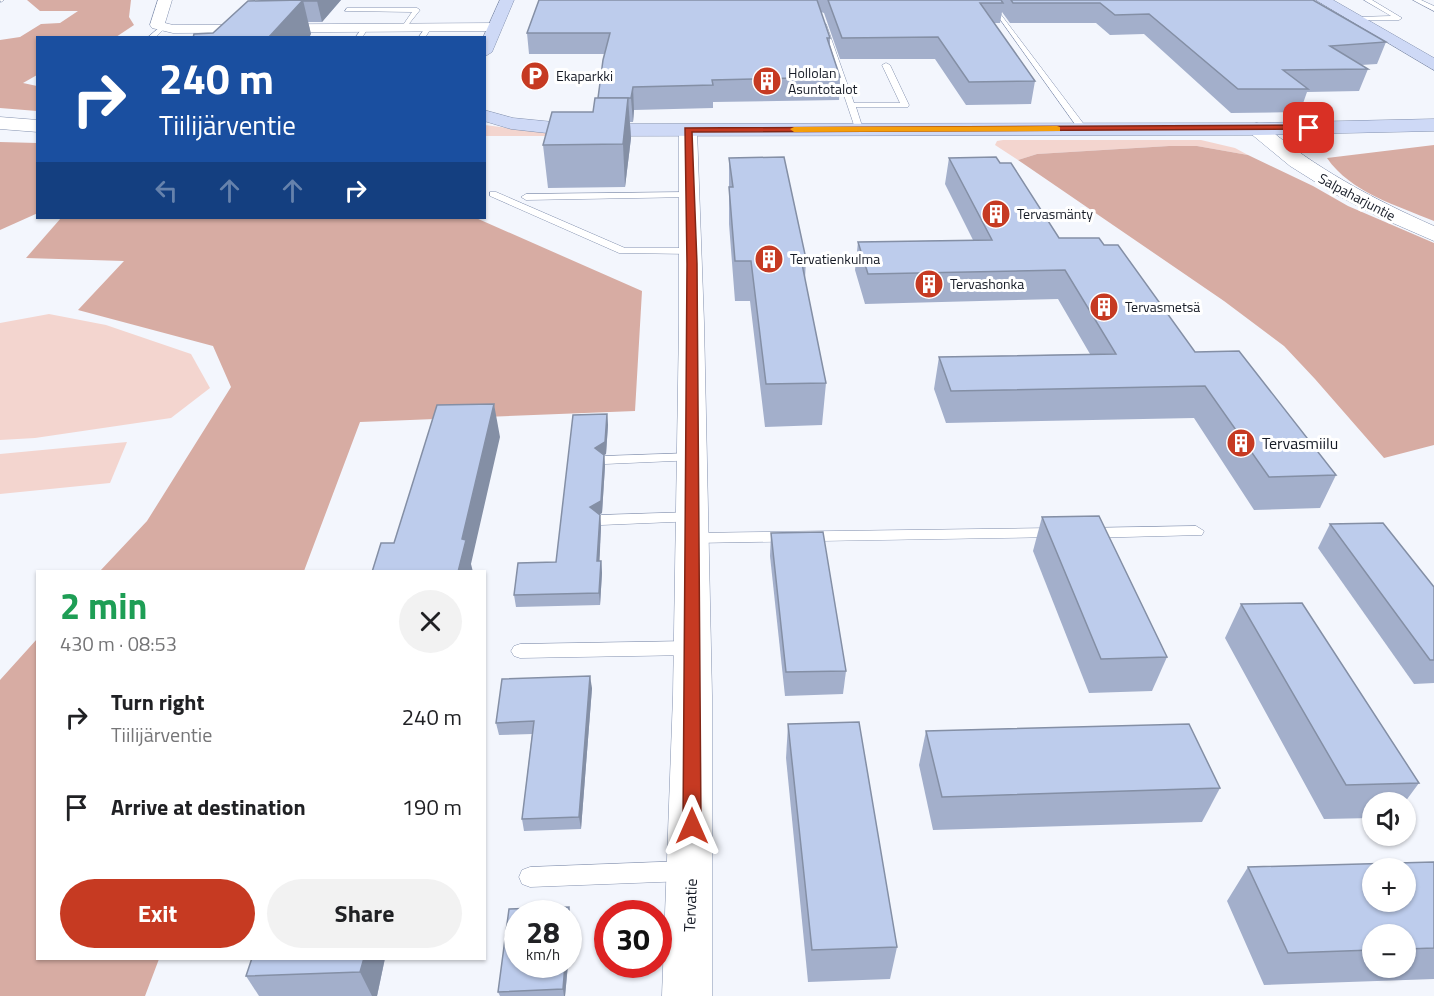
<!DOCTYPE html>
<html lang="en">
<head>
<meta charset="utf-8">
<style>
	:root { --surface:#fff; --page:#f2f2f2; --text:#202124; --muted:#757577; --accent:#c63a22 }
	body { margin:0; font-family:"Titillium Web",sans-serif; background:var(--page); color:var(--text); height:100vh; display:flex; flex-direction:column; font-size:22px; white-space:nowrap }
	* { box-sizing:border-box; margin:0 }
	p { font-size:20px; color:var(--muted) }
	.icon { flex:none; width:33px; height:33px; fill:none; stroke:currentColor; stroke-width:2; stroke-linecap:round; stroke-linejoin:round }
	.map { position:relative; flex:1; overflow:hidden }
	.sheet { position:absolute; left:36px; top:570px; width:450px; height:390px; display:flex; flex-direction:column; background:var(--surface); border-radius:0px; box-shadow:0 2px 4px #0004 }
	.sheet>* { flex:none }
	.guide { position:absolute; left:36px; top:36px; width:450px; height:183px; border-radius:0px; box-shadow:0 2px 4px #0004; background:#1a4fa0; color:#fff; overflow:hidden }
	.fabs { position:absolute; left:1362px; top:792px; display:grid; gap:12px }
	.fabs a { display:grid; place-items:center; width:54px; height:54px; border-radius:50%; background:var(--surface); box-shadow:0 2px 4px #0004; font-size:30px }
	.speed { position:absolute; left:504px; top:900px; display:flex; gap:12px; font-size:30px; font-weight:700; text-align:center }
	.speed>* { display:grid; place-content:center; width:78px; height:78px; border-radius:50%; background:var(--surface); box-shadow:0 2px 4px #0004; line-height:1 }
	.speed small { font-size:15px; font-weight:400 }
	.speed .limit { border:9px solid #d22; background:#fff; color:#111 }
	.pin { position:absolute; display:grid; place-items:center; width:51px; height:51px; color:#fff; margin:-26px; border-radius:12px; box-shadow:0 3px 9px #0006 }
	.me { position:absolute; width:66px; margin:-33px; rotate:0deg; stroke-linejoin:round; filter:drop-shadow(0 0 4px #0008) }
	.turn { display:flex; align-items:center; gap:21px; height:126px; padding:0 24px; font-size:27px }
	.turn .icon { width:78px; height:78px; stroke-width:2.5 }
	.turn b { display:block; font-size:42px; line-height:51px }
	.lanes { display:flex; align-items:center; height:57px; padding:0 24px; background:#0003; justify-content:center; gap:30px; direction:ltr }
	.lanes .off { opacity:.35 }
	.round { display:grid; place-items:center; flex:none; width:63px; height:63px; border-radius:32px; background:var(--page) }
	.summary { display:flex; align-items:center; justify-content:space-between; height:102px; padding:0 24px }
	h1 { font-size:36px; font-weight:700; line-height:45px; color:#1e9e55 }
	.action { display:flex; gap:12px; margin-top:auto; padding:12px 24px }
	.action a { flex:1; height:69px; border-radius:36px; background:var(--accent); color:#fff; font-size:24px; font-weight:700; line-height:69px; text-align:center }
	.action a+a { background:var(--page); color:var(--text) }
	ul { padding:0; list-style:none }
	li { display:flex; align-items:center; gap:18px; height:90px; padding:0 24px }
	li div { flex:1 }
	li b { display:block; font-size:22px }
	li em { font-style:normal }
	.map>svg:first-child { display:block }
	.green { fill:#f3d5cf }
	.forest { fill:#d7aca3 }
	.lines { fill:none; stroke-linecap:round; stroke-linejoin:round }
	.service-casing { stroke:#8391af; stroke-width:1 }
	.minor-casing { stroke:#8391af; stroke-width:1 }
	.tertiary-casing { stroke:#8391af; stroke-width:1 }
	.secondary-casing { stroke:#8391af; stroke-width:1 }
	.service { fill:#fff; fill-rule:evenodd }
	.minor { fill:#fff; fill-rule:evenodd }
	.tertiary { fill:#fff; fill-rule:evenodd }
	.secondary { fill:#ced9f6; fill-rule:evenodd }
	.wall { fill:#a3afcb; fill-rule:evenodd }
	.shaded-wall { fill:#848fa5 }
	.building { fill:#bdccec; stroke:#848fa5; stroke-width:1.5; fill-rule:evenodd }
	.route { fill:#c63a22; stroke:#812616; stroke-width:1.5 }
	.slow { fill:#f59e0b }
	.labels { text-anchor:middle; stroke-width:6; stroke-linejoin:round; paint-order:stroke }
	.far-poi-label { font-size:14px; fill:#161b26; stroke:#fff; text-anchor:start }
	.far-street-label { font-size:14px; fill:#161b26; stroke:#fff }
	.poi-label { font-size:16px; fill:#161b26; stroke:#fff; text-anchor:start }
	.street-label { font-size:16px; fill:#161b26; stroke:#fff }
</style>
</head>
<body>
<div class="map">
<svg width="1434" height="996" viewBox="0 0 1434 996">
	<rect width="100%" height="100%" fill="#f3f6fd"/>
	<g class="green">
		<path d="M485,125L545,133L652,136H485Z"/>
		<path d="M1003,140H1201L1235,148L1248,155L1197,146H1169L1037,154L1018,160L995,145L997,141Z"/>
		<path d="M49,314L106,325L191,354L210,388L171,418L35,438L0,440V323Z"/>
		<path d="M127,442L110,483L0,494V454Z"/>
	</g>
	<g class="forest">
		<path d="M27,0H131L129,17L134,25L116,37L38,38L37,75L23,83L37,86V111L0,108V40L20,37L41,24L60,23L78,11H40Z"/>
		<path d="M0,142L37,143L38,213L0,230Z"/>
		<path d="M1434,145V221C1398,206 1350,192 1327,158Z"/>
		<path d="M1169,146H1197L1248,155L1313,186L1348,206L1434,243V445L1384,458L1315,379L1284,346L1224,301L1018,160L1037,154Z"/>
		<path d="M61,218H476L642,291L635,411L360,422L304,571H100L147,521L231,387L213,346L78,310L124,261L26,258Z"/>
		<path d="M37,639L38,958L159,959L145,996H0V680Z"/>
	</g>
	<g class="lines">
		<g class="service-casing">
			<g id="service">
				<path d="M0,0H4L1,2Z"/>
				<path d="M1364,0H1372L1402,18L1399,20H1354L1356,17L1391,16Z"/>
				<path d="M1413,0H1421L1434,6V11Z"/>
				<path d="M347,8H417L420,10L404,30L401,28L412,12L345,11Z"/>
				<path d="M995,12H999L1086,127V131H1080Z"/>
				<path d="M823,22L826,24L854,103H900L882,65L886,63L890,65L909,105L908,107H856L863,129L856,131L820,24Z"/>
				<path d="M160,27L165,28L155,38H147Z"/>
				<path d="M363,27L368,28L362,38H355Z"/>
				<path d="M426,27L431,28L425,38H418Z"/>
				<path d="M490,192H496L625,248H692L697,251L692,254L619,253L490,196Z"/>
				<path d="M690,192L695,195L693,197L526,200L521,197L526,194Z"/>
				<path d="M692,453L699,457L697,460L605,464L598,460L605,456Z"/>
				<path d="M692,512L697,513L700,517L697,521L601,525L593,520L601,515Z"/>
				<path d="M1196,526L1204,531L1202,535L1086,538L1078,533L1086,528Z"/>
				<path d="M1056,528L1062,529L1064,533L1062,537L693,543L687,542L685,538L687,534L693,533Z"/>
				<path d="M692,641L698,643L701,648L698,653L692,655L520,658L514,656L511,651L514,646L520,644Z"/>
				<path d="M686,861L694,864L697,871L694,878L686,881L530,887L522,884L519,877L522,870L530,867Z"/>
			</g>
		</g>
		<g class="minor-casing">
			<g id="minor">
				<path d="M158,0H172L165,23L173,25L496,23L503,27L496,31L173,33L152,28L150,25Z"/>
				<path d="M688,125L694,126L697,130L704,323L712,696V996H662L673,696L679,323V130L682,126Z"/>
			</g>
		</g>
		<g class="tertiary-casing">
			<g id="tertiary">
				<path d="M0,117L38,120V132L0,129Z"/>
				<path d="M1257,123L1264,125C1315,168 1373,199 1434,226V241L1379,217L1333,193L1290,166L1250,133L1247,129L1250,125Z"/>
			</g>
		</g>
		<g class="secondary-casing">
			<g id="secondary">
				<path d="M500,0H514L492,52L484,57V38H483Z"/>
				<path d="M1316,0H1333L1434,58V70Z"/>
				<path d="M484,110L513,118L574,124L1257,123L1434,119V131L1257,135L574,136L511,129L484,121Z"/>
			</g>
		</g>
		<use href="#service" class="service"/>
		<use href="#minor" class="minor"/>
		<use href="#tertiary" class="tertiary"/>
		<use href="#secondary" class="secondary"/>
	</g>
	<g class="wall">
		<path d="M341,0L322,22H308L311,34L213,33L248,1Z"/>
		<path d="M539,0H1313L1386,42L1377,64L1361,65L1368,69L1359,91L1307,92L1300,112L1231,113L1144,34L1110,35L1096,23H1010L1002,12L1000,23H994L1035,81L1031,104L966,105L935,59H840L824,13L821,12L830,38V45L840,77L839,100L713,102V108L634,110L633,122H630L631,138L625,187L548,188L543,145L593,112L598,98L605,54H529L527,33Z"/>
		<path d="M729,158L806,259L805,280L826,383L822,425L765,427L750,301H735L729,224Z"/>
		<path d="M949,158L1000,163L1059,238L1104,245L1195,352L1336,475L1320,508L1254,510L1194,418L946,423L934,389L939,357L1090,354L1058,299L865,304L855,270L858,242L973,240L945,184Z"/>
		<path d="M607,414L608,425L606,454L604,455L605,466L602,513L599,515H600L601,527L599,561H601L602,573L600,605L516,607L514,595L556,562Z"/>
		<path d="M1042,517L1167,657L1152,691L1089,693L1033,551Z"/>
		<path d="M1330,524L1434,587V683L1414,684L1318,548Z"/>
		<path d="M771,533L846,671L843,694L785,696L770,556Z"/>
		<path d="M1241,604L1419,783L1405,802H1372V818L1324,819L1225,638Z"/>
		<path d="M592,688L581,829L524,831L522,819L532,734L499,735L496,723Z"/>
		<path d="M788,724L897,947L890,979L808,982L786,758Z"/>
		<path d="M926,731L1220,788L1202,822L933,830L919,765Z"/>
		<path d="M1434,862V979L1264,985L1227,901L1248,867ZM1372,934H1406V968H1372Z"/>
		<path d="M569,907L571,918L568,955V914H518V964H568L565,996H500L498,992L509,909Z"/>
		<path d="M385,958L377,996H259L246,976Z"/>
	</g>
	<g class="shaded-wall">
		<path d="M303,0L311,34L309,38H268Z"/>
		<path d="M319,0H341L322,22L317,1Z"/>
		<path d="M633,87L634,110L633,122L631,98Z"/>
		<path d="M628,98L631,138L625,187L623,144Z"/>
		<path d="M494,404L500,437L471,564L473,572H458L462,539Z"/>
		<path d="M607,414L608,425L606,454L604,455L605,466L602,513L591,519L590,507L595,448Z"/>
		<path d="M600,515L601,527L599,573L597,561Z"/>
		<path d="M601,561L602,573L600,605L599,593Z"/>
		<path d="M590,676L592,688L581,829L579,817Z"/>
		<path d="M569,907L571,918L568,955V915Z"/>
		<path d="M364,958H385L377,996H372L360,972Z"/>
		<path d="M565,964H568L565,996H564L563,989Z"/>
	</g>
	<g class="building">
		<path d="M265,0H319L317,1H303V0L265,1Z"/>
		<path d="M303,0L268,38H193L194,34L213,33L248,1Z"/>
		<path d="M539,0H817L830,38H827L840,77L712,80L713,85L633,87L631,98H598L603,60L610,33H527Z"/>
		<path d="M828,0H1001L1003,3H980L1035,81L969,82L938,37L842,38Z"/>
		<path d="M1011,0H1313L1386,42L1330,46L1368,69L1283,70L1308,89H1238L1149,14L1115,15L1100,3H1013Z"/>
		<path d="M595,98H628L623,144L543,145L552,112H593Z"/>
		<path d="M784,157L806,259H801L826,383L766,384L751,261H735L729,187H733L729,158Z"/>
		<path d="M996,157L1000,163H1011L1059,238H1099L1104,245H1118L1195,352L1239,351L1336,475L1269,477L1205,386L951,391L939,357L1116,354L1065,270L868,274L858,242L992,240L949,158Z"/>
		<path d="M494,404L462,539L466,540L458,572H372L381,543H394L437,405Z"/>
		<path d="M607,414L605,442L595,448L604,455L601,501L590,507L600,515L597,561H601L599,593L514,595L518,563L556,562L573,415Z"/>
		<path d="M1099,516L1167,657L1101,659L1042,517Z"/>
		<path d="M1383,523L1434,587V660H1430L1330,524Z"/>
		<path d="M823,532L846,671L786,672L771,533Z"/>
		<path d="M1302,603L1419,783L1346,785L1241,604Z"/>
		<path d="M590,676L579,817L522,819L534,721L496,723L502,679Z"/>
		<path d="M859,722L897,947L812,950L788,724Z"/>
		<path d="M1189,724L1220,788L942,797L926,731Z"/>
		<path d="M1434,862V948L1406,949V934H1372V950L1288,953L1248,867ZM1372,868H1406V902H1372Z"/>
		<path d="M569,907L568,915V914H518V964H565L563,989L498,992L509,909Z"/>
		<path d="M252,958H364L360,972L246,976Z"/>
	</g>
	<path class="route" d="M1309,125L1313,128L1311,129L692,132L697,264L701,826L699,832L692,834L685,832L683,826L687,264L685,128Z"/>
	<path class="slow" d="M1057,126L1060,127V131L794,132L790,129L794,127Z"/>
	<defs>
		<g id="parking-disc" transform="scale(1.5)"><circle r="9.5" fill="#c63a22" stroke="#fff"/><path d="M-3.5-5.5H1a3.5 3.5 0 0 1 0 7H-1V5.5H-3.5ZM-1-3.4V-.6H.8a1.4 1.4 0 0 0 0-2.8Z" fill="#fff"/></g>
		<g id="building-disc" transform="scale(1.5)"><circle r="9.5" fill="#c63a22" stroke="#fff"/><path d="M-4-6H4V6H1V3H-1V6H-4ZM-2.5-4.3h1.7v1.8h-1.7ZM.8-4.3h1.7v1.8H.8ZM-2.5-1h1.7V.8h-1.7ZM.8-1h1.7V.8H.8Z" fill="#fff"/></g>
	</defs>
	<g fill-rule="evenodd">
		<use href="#parking-disc" x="535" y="76"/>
		<use href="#building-disc" x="767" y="81"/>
		<use href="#building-disc" x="996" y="214"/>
		<use href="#building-disc" x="769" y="259"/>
		<use href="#building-disc" x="929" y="284"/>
		<use href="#building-disc" x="1104" y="307"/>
		<use href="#building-disc" x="1241" y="443"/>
	</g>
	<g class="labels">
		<g class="far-poi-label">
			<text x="788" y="78">Hollolan<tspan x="788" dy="16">Asuntotalot</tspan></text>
			<text x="556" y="81">Ekaparkki</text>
			<text x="1017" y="219">Tervasmänty</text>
			<text x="790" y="264">Tervatienkulma</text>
			<text x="950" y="289">Tervashonka</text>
			<text x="1125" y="312">Tervasmetsä</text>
		</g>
		<g class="far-street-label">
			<text transform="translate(1357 197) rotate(28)" y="5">Salpaharjuntie</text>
		</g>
		<g class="poi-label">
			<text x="1262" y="449">Tervasmiilu</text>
		</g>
		<g class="street-label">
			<text transform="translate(690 905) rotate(-88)" y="6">Tervatie</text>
		</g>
	</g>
</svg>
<div class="fabs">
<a><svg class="icon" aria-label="sound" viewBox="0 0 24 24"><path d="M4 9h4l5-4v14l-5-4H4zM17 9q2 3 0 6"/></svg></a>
<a>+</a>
<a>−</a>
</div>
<div class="speed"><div>28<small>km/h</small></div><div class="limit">30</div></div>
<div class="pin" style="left:1309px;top:128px;background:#d93025"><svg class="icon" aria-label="arrive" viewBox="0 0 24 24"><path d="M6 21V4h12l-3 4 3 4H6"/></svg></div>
<svg class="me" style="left:692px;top:826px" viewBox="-20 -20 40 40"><path d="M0-17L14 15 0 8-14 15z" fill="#c63a22" stroke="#fff" stroke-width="4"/></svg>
<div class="guide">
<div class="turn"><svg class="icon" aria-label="right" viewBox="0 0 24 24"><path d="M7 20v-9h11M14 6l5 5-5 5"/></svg><div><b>240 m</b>Tiilijärventie</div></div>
<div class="lanes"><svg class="icon off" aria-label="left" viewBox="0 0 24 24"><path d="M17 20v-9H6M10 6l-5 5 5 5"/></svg><svg class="icon off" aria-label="ahead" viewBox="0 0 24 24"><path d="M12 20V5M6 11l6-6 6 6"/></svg><svg class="icon off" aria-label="ahead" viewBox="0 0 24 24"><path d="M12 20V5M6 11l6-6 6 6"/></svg><svg class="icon" aria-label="right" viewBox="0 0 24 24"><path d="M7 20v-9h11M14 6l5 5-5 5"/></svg></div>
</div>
<section class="sheet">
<div class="summary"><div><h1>2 min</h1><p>430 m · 08:53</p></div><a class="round"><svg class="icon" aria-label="close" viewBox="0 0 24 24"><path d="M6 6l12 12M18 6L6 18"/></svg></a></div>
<ul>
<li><svg class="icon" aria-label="right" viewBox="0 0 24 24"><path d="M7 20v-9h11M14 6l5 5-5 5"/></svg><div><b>Turn right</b><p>Tiilijärventie</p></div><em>240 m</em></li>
<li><svg class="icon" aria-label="arrive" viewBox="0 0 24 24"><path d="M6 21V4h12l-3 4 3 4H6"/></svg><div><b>Arrive at destination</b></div><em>190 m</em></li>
</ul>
<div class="action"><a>Exit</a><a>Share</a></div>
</section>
</div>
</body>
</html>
